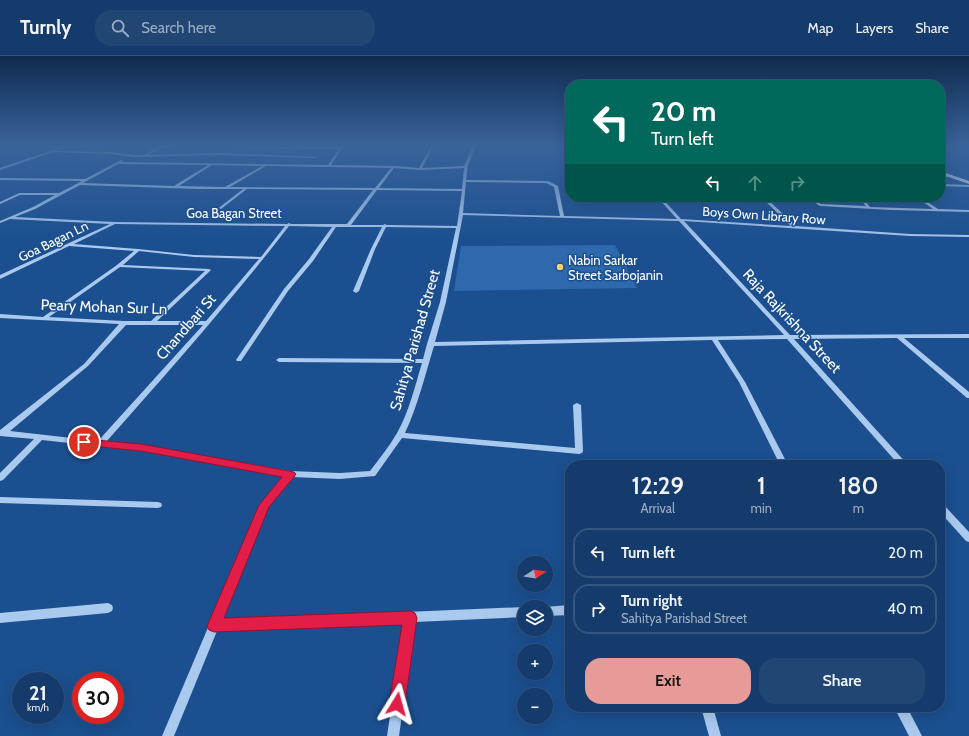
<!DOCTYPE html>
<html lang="en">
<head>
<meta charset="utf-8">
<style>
	:root { --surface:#143b6b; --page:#214673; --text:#f1f3f6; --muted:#9dadc1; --line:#33557e; --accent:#e69b98 }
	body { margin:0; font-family:Cabin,sans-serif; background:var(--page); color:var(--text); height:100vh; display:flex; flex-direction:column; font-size:15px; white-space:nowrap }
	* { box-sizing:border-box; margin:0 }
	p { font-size:13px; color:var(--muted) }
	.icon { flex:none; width:22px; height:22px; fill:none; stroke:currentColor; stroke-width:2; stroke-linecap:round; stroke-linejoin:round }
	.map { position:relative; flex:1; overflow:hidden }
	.side { position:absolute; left:565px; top:404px; width:380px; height:252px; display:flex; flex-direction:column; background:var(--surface); border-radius:16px; box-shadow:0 4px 16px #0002,0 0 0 1px var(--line) }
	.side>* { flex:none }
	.guide { position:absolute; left:565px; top:24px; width:380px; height:122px; border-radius:16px; box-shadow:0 4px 16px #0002,0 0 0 1px var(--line); background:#00695c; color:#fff; overflow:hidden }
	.needle { width:26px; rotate:78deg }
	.tools { position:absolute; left:517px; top:500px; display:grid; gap:8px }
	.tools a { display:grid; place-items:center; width:36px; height:36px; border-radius:50%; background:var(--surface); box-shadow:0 4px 16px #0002,0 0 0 1px var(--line); font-size:20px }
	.speed { position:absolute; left:12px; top:616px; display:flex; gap:8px; font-size:20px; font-weight:700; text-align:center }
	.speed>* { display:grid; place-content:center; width:52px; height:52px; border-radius:50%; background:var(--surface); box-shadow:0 4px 16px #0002,0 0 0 1px var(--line); line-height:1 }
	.speed small { font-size:10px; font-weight:400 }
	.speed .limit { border:6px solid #d22; background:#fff; color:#111 }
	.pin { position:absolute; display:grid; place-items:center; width:34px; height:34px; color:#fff; margin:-17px; border:2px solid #fff; border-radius:50%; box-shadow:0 1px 4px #0007 }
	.me { position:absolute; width:44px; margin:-22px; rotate:8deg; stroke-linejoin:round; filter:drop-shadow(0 0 3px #0008) }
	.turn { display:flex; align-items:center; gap:14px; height:84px; padding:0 20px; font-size:18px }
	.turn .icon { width:52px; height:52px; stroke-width:2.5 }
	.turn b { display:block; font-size:28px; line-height:34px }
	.lanes { display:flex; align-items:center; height:38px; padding:0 20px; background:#0003; justify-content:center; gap:20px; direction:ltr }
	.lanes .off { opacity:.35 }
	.eta { display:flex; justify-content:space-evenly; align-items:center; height:68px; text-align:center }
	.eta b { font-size:24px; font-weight:600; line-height:28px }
	.cta { display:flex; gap:8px; margin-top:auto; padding:8px 20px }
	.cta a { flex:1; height:46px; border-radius:16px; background:var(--accent); color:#111; font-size:16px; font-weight:600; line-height:46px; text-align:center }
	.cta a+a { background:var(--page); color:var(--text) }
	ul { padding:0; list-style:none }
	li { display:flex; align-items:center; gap:12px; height:50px; margin:0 8px 6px; padding:0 12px; border:2px solid var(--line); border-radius:16px }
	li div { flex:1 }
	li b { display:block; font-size:15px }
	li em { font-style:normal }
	header { display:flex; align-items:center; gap:24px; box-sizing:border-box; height:56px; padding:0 20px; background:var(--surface); border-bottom:1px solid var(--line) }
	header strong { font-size:19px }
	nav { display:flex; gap:22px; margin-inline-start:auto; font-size:14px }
	.search { width:280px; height:36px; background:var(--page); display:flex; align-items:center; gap:10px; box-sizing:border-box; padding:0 14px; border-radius:16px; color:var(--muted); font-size:15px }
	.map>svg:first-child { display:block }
	.green { fill:#2e69ad }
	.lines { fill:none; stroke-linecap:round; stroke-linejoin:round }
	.minor { fill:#a9c9ee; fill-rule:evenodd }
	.major { fill:#f0f6ff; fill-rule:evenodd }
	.route { fill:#e11d48; stroke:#92132f }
	.poi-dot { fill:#ffd166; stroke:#1b4f8f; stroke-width:1.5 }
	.labels { text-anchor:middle; stroke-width:3; stroke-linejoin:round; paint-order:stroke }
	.far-street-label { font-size:13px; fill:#fff; stroke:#1b4f8f }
	.far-poi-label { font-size:13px; fill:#fff; stroke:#1b4f8f; text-anchor:start }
	.street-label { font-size:15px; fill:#fff; stroke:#1b4f8f }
</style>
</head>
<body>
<header>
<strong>Turnly</strong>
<div class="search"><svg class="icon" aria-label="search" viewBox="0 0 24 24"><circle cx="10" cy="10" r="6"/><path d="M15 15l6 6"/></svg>Search here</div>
<nav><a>Map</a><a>Layers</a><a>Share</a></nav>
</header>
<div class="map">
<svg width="969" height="680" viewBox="0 0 969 680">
	<rect width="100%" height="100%" fill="#1b4f8f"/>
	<path class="green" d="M615,189L637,232L454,235L461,190Z"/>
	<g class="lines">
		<g class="minor">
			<path d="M65,90H70L56,95L111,96L133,99H144L160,90H180L162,92L148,99L217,97L317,101L316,102L217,99L133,101L111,98L53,96L0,114V112Z"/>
			<path d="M341,90L343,91L331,109L397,110L419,112L431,90H434L422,112L464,110L473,90H476L468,109L466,124L548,125L558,130L564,160L677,163L657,141H661L681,163L791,170L761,141H765L796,170L910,178L969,179V181L910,180L684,165L790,279L969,278V282H904L969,336V342H967L897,282L794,283L908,409H899L787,283L718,284L745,326L788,409H780L739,326L712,284L434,290C425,319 418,349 405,377L575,392L573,349L577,347L581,349L583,395L582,397L579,398L402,382L375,420L340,423L292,421L268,451L221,564L524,551V561L415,566L399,680H387L404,566L217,575L174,680H162L260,449L284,420L141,395L42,384L3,424L0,425V417L34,383L0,380V374L84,308L119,268L0,262V258L43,261L117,209L134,195L69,190L0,223V219L110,168L10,163L0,167V165L33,151L55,139H20L0,148V146L19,137H59L82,125L0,124V122L85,123L121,104L123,105L121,106L328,109L339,93L215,92ZM118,108L208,109L174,130L83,127ZM212,109L262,110L225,131L179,130ZM266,110L391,112L375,132L230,131ZM394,112L420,114L464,112L462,133L379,132ZM466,126L546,127L554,131L560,160L463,157ZM80,129L198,133H243L220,151L219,152L221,153L247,133L373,134L347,168H291L289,167L287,168L115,166L15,161L35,153ZM377,134L462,135L457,170L387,169L385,168L383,169H351ZM463,159L679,165L784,279L435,286L446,246ZM115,168L285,170L261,201L194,199L138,193L74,188ZM289,170L332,171L309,203L284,233L236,304L237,305H241L288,235L313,205L336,171H382L371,193L353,235L356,237L359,235L375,193L386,171L456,172L440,246L427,288L423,303L279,302L276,304L279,306L422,307C415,330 409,356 397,377C389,391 379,403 370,415L340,417L290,415L141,389L106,386C169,315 232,244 289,170ZM139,195L194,201L259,203L206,265H157L211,214L209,213L123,209ZM120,211L205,215L151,265H124L49,261ZM126,269H203L98,385L10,375L88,310Z"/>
			<path d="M940,118L952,120L950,121L940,120Z"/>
			<path d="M940,128L969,129V131L940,130Z"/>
			<path d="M806,141H810L821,148L866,150L858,141H862L870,151L933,153L916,141H920L938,153L969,154V156L891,154L820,150Z"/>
			<path d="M0,441L158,446L161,447L162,449L161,451L158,452L0,447Z"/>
			<path d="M940,447L943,448L969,476V486L966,485L940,456Z"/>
			<path d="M108,547L112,549L113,552L112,555L108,557L0,567V557Z"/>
			<path d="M570,549V559L546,560V551H544Z"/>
			<path d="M701,651H713L721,680H709Z"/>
			<path d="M894,651H907L922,680H909Z"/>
		</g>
		<path class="major" d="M940,115L969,125V128L940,118Z"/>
	</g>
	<linearGradient id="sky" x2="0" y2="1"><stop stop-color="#0f2b4f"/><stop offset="0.48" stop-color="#39639b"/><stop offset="1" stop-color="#39639b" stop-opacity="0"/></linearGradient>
	<rect width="969" height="186" fill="url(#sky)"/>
	<path class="route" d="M84,383L141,388L294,416L296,418L294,421L269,451L224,562L410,555L415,557L417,562L405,648L403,654L397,656L392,654L389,648L402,569L214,576L209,574L207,570L259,449L282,421L141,395L81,389L79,386L81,384Z"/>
	<circle class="poi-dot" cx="560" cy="211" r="4"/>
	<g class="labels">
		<g class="far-street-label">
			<text x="234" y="162">Goa Bagan Street</text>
			<text transform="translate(764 159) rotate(4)" y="5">Boys Own Library Row</text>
			<text transform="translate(53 185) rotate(-26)" y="5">Goa Bagan Ln</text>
		</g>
		<g class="far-poi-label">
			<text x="568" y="209">Nabin Sarkar<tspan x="568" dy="15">Street Sarbojanin</tspan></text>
		</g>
		<g class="street-label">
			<text transform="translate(104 251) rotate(2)" y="5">Peary Mohan Sur Ln</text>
			<text transform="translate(792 265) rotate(47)" y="5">Raja Rajkrishna Street</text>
			<text transform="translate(186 271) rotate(-49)" y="5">Chandbari St</text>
			<text transform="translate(415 284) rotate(-74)" y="5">Sahitya Parishad Street</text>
		</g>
	</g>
</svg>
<div class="tools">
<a><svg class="needle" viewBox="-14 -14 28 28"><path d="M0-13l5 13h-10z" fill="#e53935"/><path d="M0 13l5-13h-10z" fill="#9dadc1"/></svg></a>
<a><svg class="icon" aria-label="layers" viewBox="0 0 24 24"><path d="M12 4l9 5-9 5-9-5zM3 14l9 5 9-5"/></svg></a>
<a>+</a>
<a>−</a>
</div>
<div class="speed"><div>21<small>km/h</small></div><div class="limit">30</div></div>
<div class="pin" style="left:84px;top:386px;background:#d93025"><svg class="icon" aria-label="arrive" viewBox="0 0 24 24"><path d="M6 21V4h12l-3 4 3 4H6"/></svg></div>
<svg class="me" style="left:397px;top:648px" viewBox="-20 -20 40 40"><path d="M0-17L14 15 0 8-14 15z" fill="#e11d48" stroke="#fff" stroke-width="4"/></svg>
<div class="guide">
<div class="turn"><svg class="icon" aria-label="left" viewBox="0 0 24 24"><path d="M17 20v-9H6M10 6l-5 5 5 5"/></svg><div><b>20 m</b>Turn left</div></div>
<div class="lanes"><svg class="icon" aria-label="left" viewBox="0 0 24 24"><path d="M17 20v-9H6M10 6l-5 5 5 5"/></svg><svg class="icon off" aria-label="ahead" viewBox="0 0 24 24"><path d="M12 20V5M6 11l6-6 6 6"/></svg><svg class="icon off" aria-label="right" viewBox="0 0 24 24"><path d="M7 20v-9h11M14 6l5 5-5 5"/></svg></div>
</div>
<section class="side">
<div class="eta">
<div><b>12:29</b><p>Arrival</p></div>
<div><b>1</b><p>min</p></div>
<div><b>180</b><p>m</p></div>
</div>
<ul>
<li><svg class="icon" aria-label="left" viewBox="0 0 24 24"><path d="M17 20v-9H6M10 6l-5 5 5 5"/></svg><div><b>Turn left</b></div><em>20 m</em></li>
<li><svg class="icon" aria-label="right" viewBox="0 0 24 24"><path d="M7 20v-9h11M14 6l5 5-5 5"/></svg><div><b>Turn right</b><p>Sahitya Parishad Street</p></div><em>40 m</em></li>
</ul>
<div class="cta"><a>Exit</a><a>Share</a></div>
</section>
</div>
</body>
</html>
